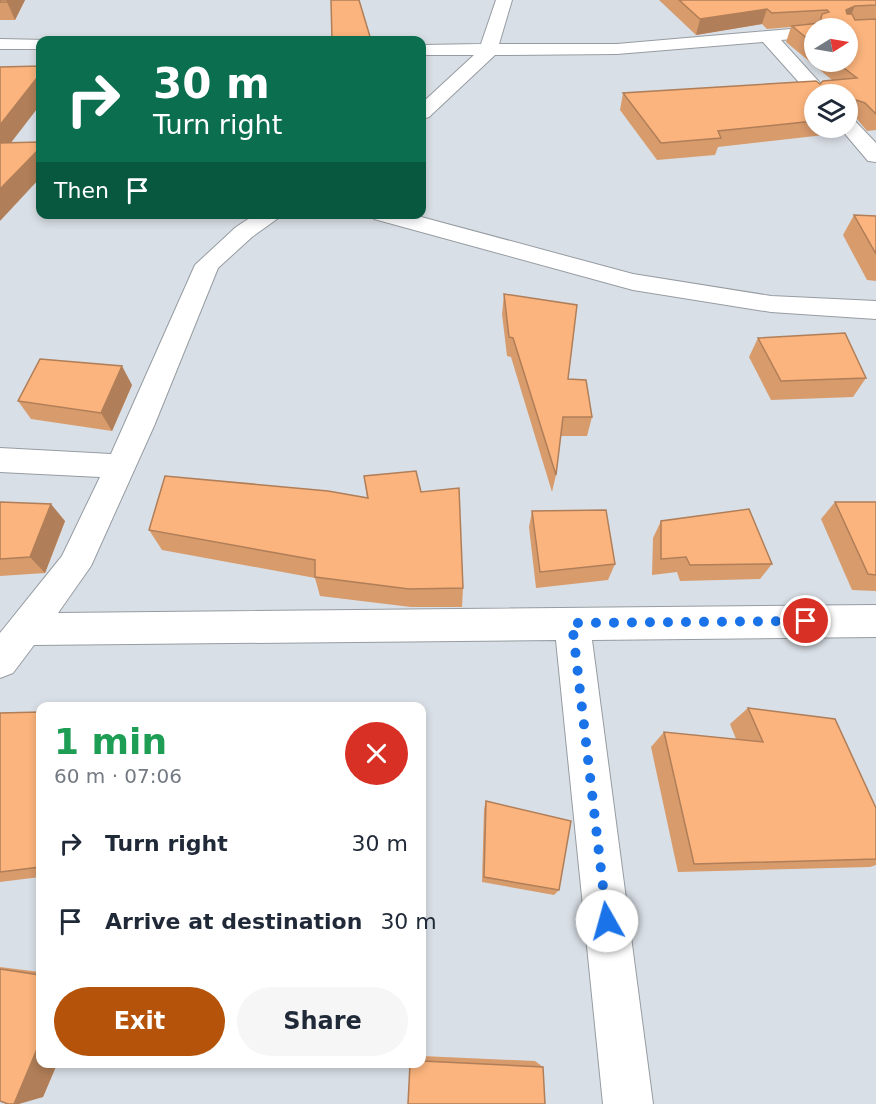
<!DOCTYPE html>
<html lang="en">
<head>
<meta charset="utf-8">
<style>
	:root { --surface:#fff; --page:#f6f6f7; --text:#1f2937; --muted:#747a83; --accent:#b45309 }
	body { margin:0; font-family:"DejaVu Sans",sans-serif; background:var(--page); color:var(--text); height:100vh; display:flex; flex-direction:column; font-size:22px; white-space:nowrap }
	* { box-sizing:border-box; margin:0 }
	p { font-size:20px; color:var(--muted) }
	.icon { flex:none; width:33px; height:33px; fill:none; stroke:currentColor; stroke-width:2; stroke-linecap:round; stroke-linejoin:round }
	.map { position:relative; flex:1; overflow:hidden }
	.sheet { position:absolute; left:36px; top:702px; width:390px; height:366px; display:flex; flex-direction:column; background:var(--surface); border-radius:12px; box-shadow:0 3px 9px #0003 }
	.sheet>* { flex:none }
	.banner { position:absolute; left:36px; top:36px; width:390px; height:183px; border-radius:12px; box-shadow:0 3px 9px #0003; background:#0b6e4f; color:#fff; overflow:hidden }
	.needle { width:39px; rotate:79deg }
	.tools { position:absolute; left:804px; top:18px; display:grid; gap:12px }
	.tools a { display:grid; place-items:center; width:54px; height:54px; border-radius:50%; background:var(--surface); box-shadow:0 3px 9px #0003; font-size:30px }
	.pin { position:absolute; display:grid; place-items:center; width:51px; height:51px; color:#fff; margin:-26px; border:3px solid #fff; border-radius:50%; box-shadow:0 2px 6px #0007 }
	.me { position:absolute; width:66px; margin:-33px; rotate:353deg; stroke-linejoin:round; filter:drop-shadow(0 0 4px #0008) }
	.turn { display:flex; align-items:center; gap:21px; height:126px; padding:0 18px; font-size:27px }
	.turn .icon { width:78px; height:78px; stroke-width:2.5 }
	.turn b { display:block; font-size:42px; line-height:51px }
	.then { display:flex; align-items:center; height:57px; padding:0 18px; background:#0003; gap:12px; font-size:22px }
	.round { display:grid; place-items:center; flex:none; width:63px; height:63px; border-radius:32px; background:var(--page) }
	.summary { display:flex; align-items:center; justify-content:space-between; height:102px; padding:0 18px }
	h1 { font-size:36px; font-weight:700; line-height:45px; color:#1e9e55 }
	.button { display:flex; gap:12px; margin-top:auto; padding:12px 18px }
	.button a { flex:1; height:69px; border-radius:36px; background:var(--accent); color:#fff; font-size:24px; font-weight:700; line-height:69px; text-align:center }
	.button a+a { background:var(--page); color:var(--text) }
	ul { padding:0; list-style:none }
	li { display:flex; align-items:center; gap:18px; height:78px; padding:0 18px }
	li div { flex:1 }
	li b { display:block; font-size:22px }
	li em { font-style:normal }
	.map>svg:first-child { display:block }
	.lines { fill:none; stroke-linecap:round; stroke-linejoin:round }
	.minor-casing { stroke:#969ca2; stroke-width:2 }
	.minor { fill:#fff; fill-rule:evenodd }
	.wall { fill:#d89b6c; fill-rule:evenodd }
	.shaded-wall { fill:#b07e58 }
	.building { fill:#fbb47d; stroke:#b07e58; stroke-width:1.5 }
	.route { stroke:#1a73e8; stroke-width:10; stroke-dasharray:0 18 }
</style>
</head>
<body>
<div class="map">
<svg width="876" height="1104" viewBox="0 0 876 1104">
	<rect width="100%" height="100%" fill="#d9dfe6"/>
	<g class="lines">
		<g class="minor-casing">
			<g id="minor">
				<path d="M496,0H512L499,44H617L814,27L820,28H814V37L781,40L830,94H814L813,98L763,42L617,54L495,55L429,117L422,119V103L474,55H422V45L481,44Z"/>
				<path d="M0,39L47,40H40V49H0Z"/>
				<path d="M848,119L855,121L876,143V162L868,161L840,128H848Z"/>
				<path d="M256,214H284L252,237L218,268L154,426L91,566L58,613L876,605V637L592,640L653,1104H603L556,640L34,645L13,673L0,678V633L62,556L100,477L0,472V448L111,454L195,265L236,227Z"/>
				<path d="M371,214H410L633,274L771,296L876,301V319L771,312L633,290L374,219Z"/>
			</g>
		</g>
		<use href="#minor" class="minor"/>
	</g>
	<g class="wall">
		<path d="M0,0H25L15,20H0Z"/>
		<path d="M659,0H876V130L867,131L857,119L850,117L848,122V94H814V128H844L842,133L718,147L715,155L657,160L620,110L623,93L820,84L832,80L786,42L791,27L767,29L762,24L696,35ZM814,28L848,62H814Z"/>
		<path d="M854,215L876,216V281L867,280L843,235Z"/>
		<path d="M504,294L568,379L592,417L587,436H561L556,475L552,492L511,357L507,356L502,314Z"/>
		<path d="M758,338L866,378L853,397L771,400L749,357Z"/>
		<path d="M132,385L112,431L31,419L18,401Z"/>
		<path d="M364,476L421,492L463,588L462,607H411L320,596L315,578L162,550L149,530L367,498Z"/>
		<path d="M0,502L65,521L45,573L0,576Z"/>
		<path d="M835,502H876V591L852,590L821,519Z"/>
		<path d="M532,511L615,564L608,580L536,588L529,527Z"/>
		<path d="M661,521L772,564L760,579L680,581L677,572L652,575L653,538Z"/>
		<path d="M748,708L876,808V865L870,867L678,872L651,747L664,732L736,739L730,724Z"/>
		<path d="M40,712V877L0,882V713Z"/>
		<path d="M486,801L559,890L554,895L482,882L484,809Z"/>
		<path d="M0,967L40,972V1064H57L43,1097L0,1101Z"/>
		<path d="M422,1056L535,1061L543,1067L422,1064Z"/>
	</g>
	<g class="shaded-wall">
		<path d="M8,0H25L15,20L7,2Z"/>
		<path d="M855,6L848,22L846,10Z"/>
		<path d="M767,9L762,24L696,35L700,19Z"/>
		<path d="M40,74V105L0,157V125Z"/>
		<path d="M854,109L848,122L849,117H848V111Z"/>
		<path d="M40,148V178L0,221V189Z"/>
		<path d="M122,366L132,385L112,431L101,413Z"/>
		<path d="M51,504L65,521L45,573L30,557Z"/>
		<path d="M40,1042V1064H57L43,1097L19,1104H14Z"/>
	</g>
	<g class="building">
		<path d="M0,0H8L7,2H0Z"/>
		<path d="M331,0H359L371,40H332Z"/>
		<path d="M679,0H876V5L855,6L846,10L847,14H852L855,20L876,19V114L865,103L856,100L854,109L848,111V94H814V121L718,131L721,138L661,143L623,93L816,81L820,84L823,81L857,78L836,62H848V28H814V44L792,26L820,23L822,14L829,12L827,10L772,13L767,9L700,19Z"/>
		<path d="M40,66V74L0,125V67Z"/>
		<path d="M40,142V148L0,189V143Z"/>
		<path d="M854,215L876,216V254Z"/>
		<path d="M504,294L577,305L568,379L586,380L592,417H563L556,475L513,338L509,337Z"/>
		<path d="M845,333L866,378L781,381L758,338Z"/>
		<path d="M40,359L122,366L101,413L18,401Z"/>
		<path d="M416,471L421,492L459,488L463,588L409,589L315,577V560L149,530L165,476L328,491L368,498L364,476Z"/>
		<path d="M0,502L51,504L30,557L0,559Z"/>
		<path d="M835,502H876V575L868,574Z"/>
		<path d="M749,509L772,564L690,565L686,557L661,559V521Z"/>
		<path d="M606,510L615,564L540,572L532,511Z"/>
		<path d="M748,708L835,719L876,808V859L694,864L664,732L763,742Z"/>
		<path d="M40,712V867L0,872V713Z"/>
		<path d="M486,801L571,821L559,890L484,877Z"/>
		<path d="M0,969L40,975V1042L14,1104H8L0,1101Z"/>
		<path d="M422,1061L543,1067L545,1104H408L410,1064H422Z"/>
	</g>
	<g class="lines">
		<path class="route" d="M607,921L572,623L806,621"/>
	</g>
</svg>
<div class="tools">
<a><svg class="needle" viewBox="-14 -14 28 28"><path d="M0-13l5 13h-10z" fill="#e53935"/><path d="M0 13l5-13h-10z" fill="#747a83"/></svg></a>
<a><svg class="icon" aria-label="layers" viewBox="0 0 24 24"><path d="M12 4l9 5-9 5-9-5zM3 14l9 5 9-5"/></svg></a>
</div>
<div class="pin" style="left:806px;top:621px;background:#d93025"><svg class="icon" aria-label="arrive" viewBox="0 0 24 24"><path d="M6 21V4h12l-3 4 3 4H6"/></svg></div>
<svg class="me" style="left:607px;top:921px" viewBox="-20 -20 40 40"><circle r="19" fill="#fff"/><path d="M0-13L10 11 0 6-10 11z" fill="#1a73e8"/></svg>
<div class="banner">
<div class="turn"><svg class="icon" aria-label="right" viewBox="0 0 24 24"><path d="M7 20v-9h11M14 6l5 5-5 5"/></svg><div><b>30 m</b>Turn right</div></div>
<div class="then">Then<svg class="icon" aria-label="arrive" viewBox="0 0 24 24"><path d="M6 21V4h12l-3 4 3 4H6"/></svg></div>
</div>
<section class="sheet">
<div class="summary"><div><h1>1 min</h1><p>60 m · 07:06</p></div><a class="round" style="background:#d93025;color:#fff"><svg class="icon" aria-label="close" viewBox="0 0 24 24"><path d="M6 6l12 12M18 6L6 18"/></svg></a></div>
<ul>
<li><svg class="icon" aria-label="right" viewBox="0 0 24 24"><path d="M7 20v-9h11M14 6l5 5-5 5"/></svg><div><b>Turn right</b></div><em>30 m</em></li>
<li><svg class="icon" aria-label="arrive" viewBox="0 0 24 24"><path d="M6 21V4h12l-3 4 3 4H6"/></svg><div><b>Arrive at destination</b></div><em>30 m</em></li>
</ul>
<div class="button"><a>Exit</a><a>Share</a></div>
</section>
</div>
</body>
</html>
